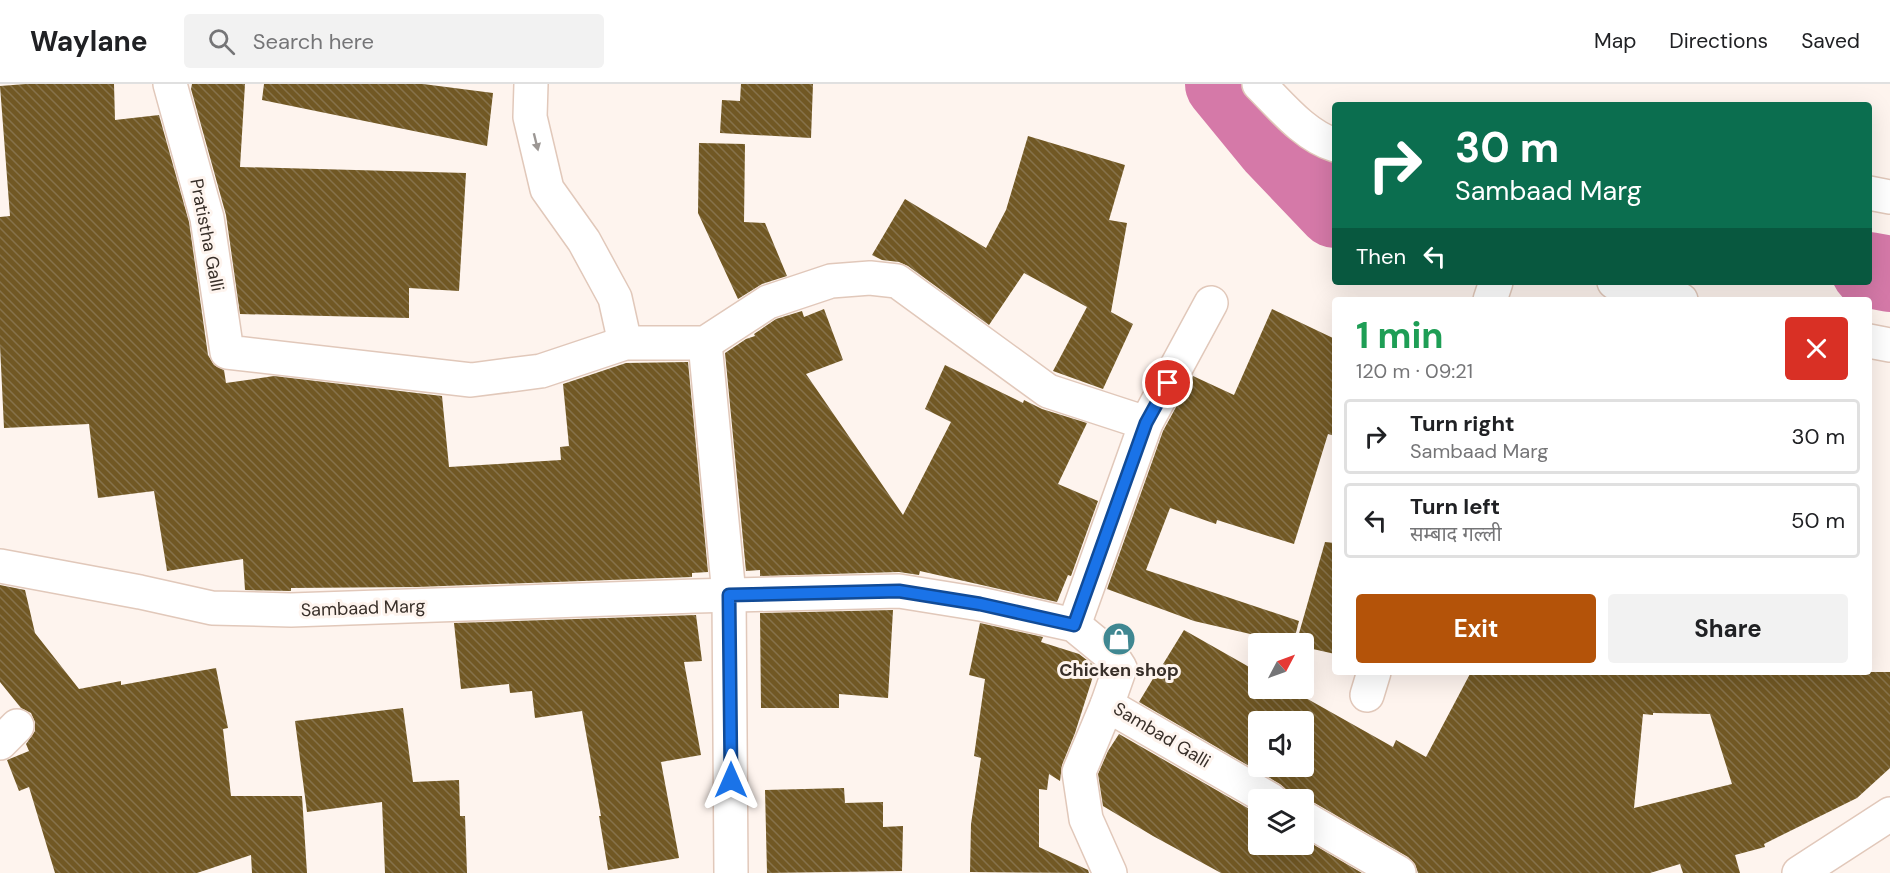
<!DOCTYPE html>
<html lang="en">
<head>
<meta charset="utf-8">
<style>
	:root { --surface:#fff; --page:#f2f2f2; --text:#202124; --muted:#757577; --line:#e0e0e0; --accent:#b45309 }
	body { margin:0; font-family:"DM Sans","Noto Sans Devanagari",sans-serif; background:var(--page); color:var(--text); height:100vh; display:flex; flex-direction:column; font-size:22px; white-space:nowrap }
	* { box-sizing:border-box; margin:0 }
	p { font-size:20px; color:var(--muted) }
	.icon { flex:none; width:33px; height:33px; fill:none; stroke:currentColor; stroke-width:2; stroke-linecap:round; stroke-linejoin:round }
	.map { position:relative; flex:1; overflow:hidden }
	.drawer { position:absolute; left:1332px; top:213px; width:540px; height:378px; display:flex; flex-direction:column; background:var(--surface); border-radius:6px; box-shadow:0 6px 24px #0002 }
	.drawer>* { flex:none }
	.hud { position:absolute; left:1332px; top:18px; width:540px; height:183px; border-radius:6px; box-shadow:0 6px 24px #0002; background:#0b6e4f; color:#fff; overflow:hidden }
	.needle { width:39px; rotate:49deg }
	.fabs { position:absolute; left:1248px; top:549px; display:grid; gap:12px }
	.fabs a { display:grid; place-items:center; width:66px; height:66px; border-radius:6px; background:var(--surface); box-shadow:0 6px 24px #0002; font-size:30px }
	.pin { position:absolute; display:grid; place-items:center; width:51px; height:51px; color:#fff; margin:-26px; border:3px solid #fff; border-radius:50%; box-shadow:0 2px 6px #0007 }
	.me { position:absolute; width:66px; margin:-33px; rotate:0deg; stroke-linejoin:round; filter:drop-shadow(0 0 4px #0008) }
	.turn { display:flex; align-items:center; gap:21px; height:126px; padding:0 24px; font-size:27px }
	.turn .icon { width:78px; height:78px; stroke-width:2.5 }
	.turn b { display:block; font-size:42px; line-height:51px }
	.then { display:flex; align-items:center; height:57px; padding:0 24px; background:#0003; gap:12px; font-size:22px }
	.round { display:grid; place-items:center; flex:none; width:63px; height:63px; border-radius:6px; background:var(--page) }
	.summary { display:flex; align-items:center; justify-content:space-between; height:102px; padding:0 24px }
	h1 { font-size:36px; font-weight:700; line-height:45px; color:#1e9e55 }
	.action { display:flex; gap:12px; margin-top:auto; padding:12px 24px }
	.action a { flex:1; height:69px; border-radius:6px; background:var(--accent); color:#fff; font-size:24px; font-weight:700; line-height:69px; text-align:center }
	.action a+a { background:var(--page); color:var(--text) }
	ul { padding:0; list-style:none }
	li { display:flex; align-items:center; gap:18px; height:75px; margin:0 12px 9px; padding:0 12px; border:3px solid var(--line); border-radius:6px }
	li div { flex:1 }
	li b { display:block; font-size:22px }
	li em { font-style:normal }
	header { display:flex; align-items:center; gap:36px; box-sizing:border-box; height:84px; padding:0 30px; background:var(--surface); border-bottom:2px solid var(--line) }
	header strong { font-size:28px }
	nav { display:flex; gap:33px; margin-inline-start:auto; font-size:21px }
	.search { width:420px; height:54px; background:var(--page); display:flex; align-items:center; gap:15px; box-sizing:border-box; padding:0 21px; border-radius:6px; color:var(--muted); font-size:22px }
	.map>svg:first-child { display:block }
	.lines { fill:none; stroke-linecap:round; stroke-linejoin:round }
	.river { stroke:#d579a8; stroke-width:76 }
	.building { fill:url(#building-back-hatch); fill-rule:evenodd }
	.minor-casing { stroke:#e1c8ba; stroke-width:36 }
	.tertiary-casing { stroke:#e1c8ba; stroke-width:36 }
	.minor { stroke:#fff; stroke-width:33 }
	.tertiary { stroke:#fff; stroke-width:33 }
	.oneway { fill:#9c9794 }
	.route-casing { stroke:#114b97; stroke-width:15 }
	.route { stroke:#1a73e8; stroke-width:10 }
	.labels { text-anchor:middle; stroke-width:6; stroke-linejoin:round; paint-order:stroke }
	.street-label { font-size:18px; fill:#382f29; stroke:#fef4ee }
	.poi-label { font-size:18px; font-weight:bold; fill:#382f29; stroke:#fef4ee }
</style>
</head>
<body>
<header>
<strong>Waylane</strong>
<div class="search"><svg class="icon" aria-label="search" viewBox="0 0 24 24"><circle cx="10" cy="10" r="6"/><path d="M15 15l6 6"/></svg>Search here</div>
<nav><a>Map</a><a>Directions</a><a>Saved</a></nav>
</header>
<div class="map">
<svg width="1890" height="789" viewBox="0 0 1890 789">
	<defs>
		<pattern id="building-back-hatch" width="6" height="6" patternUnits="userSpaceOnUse" patternTransform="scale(1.5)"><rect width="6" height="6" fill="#715824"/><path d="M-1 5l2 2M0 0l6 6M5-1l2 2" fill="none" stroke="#86724b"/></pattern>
	</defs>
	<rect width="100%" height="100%" fill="#fef4ee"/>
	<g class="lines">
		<g class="river">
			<path d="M1223,0L1273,61L1335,126"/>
			<path d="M1869,186L1890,190"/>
		</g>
	</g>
	<g class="building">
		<path d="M26,0H114L115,36L159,31L189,138L208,271L214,281L224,286L226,299L274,292L442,312L449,383L561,376L560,363L569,362L563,300L626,279L688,278L708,488L692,489V493L417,503L291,504V507L245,506L243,475L167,487L154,407L98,414L89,340L4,344L0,261V133L10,132L0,2Z"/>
		<path d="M192,0H245L240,83L466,89L459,207L409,204V234L240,230L226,131L191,5Z"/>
		<path d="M264,0H423L493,9L487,62L262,16Z"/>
		<path d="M741,0H813L811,54L720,49L722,16L740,17Z"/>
		<path d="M1028,52L1125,81L1109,136L1127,139L1111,228L1133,240L1103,305L1053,287L1087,223L1024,189L989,241L908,182L899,178L882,176L872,171L905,115L986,164L1006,126Z"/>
		<path d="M699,59L745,60L744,138L765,139L787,192L762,200L738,215L698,129Z"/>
		<path d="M824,225L843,276L806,290L903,431L951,338L925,325L945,281L1023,319L1024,316L1042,325L1087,339L1058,400L1098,417L1071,492L1068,491L1057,518L920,487L919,491L899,488L760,492V486L746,487L725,269L746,255L755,252L754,250L776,235L802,227L804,233Z"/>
		<path d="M1272,225L1335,255V352L1328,350L1294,460L1217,436L1216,440L1170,424L1146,486L1299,537L1293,560L1194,537L1107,505L1163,347L1193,292L1234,311Z"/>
		<path d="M1325,458L1335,459V570L1304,563V560H1296Z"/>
		<path d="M0,501L25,506L35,549L79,605L121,597V601L216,584L228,644L223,645L231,712H302L307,789H252L251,771L197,789H55L29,703L19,707L7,676L29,667L26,660L35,647V638L31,629L21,624L0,598Z"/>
		<path d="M893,526L888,614L839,610V624H761L760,529Z"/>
		<path d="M696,531L702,577L684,578L701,671L661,678L679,774L608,786L599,732H601L582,627L535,634L532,607L510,609L509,600L461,605L454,539Z"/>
		<path d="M980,539L1043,553L1041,558L1079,570L1096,583L1075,649L1062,681L1060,697L1049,690L1047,706L1039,705V763L1088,786L1089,789L970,788L971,740L981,674L974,672L985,595L969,591Z"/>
		<path d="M1184,546L1258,588V604H1288L1393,663L1396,656L1426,673L1471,588H1890V684L1857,714L1764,760L1765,763L1735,771L1740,789H1683L1680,780L1650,789H1418L1415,780L1408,773L1313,718L1305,715L1290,716L1287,706L1280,700L1139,618L1154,593L1156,594L1160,585ZM1653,629L1710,630L1732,700L1634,724L1643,630L1653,631ZM1258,638H1304V682H1258Z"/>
		<path d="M403,624L413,698L459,696L460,732H465L467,789H385L382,718L307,728L295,637Z"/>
		<path d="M1119,650L1258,730V760H1304V755L1362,789H1221L1153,752L1103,722L1098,690L1108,667Z"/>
		<path d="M844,704L845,719L883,718V743L903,742L902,787L767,789L765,706Z"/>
	</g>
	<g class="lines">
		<g class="minor-casing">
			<g id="minor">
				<path d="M170,0L207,134L227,268L471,296L541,287L625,259H705L768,218L831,197L870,194L897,197L1048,307L1146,339"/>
				<path d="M531,0L530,33L547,105L584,157L615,214L625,259"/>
				<path d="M1614,198L1624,204L1681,216"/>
				<path d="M1490,216L1496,198"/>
				<path d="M1869,257L1890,261"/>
				<path d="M705,259L729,511L731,789"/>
				<path d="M0,482L140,508L212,524L291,526L696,512L899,507L980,520L1074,541L1113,573L1120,584L1107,621L1271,716"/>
				<path d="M1074,541L1146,339L1211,219"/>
				<path d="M1367,611L1374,588"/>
				<path d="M1107,621L1079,688L1086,735L1110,789"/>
				<path d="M0,659L17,642"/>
				<path d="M1304,734L1399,789"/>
				<path d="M1799,789L1890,730"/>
			</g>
		</g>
		<g class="tertiary-casing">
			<g id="tertiary">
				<path d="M1259,0C1281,22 1305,52 1335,61"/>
				<path d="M1869,109L1890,113"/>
			</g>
		</g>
		<use href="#minor" class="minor"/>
		<use href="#tertiary" class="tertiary"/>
	</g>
	<defs><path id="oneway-solid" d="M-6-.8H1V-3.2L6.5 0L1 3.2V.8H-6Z" transform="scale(1.5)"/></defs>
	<use class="oneway" href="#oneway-solid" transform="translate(536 58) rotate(76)"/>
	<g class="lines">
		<g class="route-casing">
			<path id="route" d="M731,696L729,511L899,507L980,520L1074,541L1146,339L1168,299"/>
		</g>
		<use href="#route" class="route"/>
	</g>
	<defs>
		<g id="shop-disc" transform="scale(1.725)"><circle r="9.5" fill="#408791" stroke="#fef4ee"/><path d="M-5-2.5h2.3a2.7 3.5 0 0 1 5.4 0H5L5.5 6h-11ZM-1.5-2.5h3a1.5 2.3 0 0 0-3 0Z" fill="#fff"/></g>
	</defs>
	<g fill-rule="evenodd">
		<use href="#shop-disc" x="1119" y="555"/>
	</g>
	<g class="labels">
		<g class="street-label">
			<text transform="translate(207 151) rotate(79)" y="6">Pratistha Galli</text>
			<text transform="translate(363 524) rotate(-2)" y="6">Sambaad Marg</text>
			<text transform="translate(1162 651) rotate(31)" y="6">Sambad Galli</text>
		</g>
		<g class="poi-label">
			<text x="1119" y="592">Chicken shop</text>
		</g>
	</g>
</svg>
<div class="fabs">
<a><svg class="needle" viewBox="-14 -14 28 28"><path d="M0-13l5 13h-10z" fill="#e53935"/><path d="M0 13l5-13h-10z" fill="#757577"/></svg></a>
<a><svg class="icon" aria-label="sound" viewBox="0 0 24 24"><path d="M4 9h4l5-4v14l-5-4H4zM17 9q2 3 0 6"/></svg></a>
<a><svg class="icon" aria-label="layers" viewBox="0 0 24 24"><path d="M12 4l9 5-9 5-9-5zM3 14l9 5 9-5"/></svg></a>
</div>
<div class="pin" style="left:1168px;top:299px;background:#d93025"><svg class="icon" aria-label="arrive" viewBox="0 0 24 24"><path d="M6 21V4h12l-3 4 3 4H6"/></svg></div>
<svg class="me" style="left:731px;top:696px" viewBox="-20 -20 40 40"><path d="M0-17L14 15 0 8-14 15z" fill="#1a73e8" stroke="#fff" stroke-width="4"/></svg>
<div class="hud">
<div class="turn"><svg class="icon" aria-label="right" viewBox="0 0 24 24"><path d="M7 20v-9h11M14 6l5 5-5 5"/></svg><div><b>30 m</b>Sambaad Marg</div></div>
<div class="then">Then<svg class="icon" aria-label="left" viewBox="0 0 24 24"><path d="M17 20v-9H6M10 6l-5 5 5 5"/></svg></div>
</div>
<section class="drawer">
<div class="summary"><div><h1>1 min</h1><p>120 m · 09:21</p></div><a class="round" style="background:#d93025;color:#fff"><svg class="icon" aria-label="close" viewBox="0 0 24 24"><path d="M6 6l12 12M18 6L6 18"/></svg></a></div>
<ul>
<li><svg class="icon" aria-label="right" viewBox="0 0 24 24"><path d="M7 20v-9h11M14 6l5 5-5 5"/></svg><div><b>Turn right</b><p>Sambaad Marg</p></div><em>30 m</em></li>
<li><svg class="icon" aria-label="left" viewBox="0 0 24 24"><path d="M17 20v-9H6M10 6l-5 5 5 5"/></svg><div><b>Turn left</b><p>सम्बाद गल्ली</p></div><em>50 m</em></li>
</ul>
<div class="action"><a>Exit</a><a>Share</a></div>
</section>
</div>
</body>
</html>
